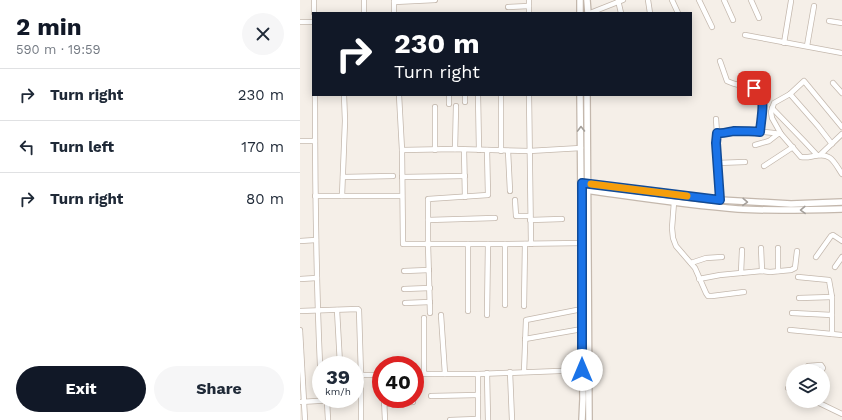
<!DOCTYPE html>
<html lang="en">
<head>
<meta charset="utf-8">
<style>
	:root { --surface:#fff; --page:#f6f6f7; --text:#1f2937; --muted:#747a83; --line:#e0e1e3; --accent:#111827 }
	body { margin:0; font-family:"Work Sans",sans-serif; background:var(--page); color:var(--text); height:100vh; display:flex; flex-direction:column; font-size:15px; white-space:nowrap }
	* { box-sizing:border-box; margin:0 }
	p { font-size:13px; color:var(--muted) }
	.icon { flex:none; width:22px; height:22px; fill:none; stroke:currentColor; stroke-width:2; stroke-linecap:round; stroke-linejoin:round }
	.map { position:relative; flex:1; overflow:hidden }
	.panel { display:flex; flex-direction:column; background:var(--surface); width:300px }
	.panel>* { flex:none }
	.top-card { position:absolute; left:12px; top:12px; width:380px; height:84px; border-radius:0px; box-shadow:0 2px 10px #0003; background:#111827; color:#fff; overflow:hidden }
	.tools { position:absolute; left:486px; top:364px; display:grid; gap:8px }
	.tools a { display:grid; place-items:center; width:44px; height:44px; border-radius:50%; background:var(--surface); box-shadow:0 2px 10px #0003; font-size:20px }
	.speed { position:absolute; left:12px; top:356px; display:flex; gap:8px; font-size:20px; font-weight:700; text-align:center }
	.speed>* { display:grid; place-content:center; width:52px; height:52px; border-radius:50%; background:var(--surface); box-shadow:0 2px 10px #0003; line-height:1 }
	.speed small { font-size:10px; font-weight:400 }
	.speed .limit { border:6px solid #d22; background:#fff; color:#111 }
	.pin { position:absolute; display:grid; place-items:center; width:34px; height:34px; color:#fff; margin:-17px; border-radius:8px; box-shadow:0 2px 6px #0006 }
	.me { position:absolute; width:44px; margin:-22px; rotate:0deg; stroke-linejoin:round; filter:drop-shadow(0 0 3px #0008) }
	.turn { display:flex; align-items:center; gap:14px; height:84px; padding:0 16px; font-size:18px }
	.turn .icon { width:52px; height:52px; stroke-width:2.5 }
	.turn b { display:block; font-size:28px; line-height:34px }
	.round { display:grid; place-items:center; flex:none; width:42px; height:42px; border-radius:21px; background:var(--page) }
	.summary { display:flex; align-items:center; justify-content:space-between; height:68px; padding:0 16px }
	h1 { font-size:24px; font-weight:700; line-height:30px; color:var(--accent) }
	.primary-button { display:flex; gap:8px; margin-top:auto; padding:8px 16px }
	.primary-button a { flex:1; height:46px; border-radius:24px; background:var(--accent); color:#fff; font-size:16px; font-weight:700; line-height:46px; text-align:center }
	.primary-button a+a { background:var(--page); color:var(--text) }
	ul { padding:0; list-style:none }
	li { display:flex; align-items:center; gap:12px; height:52px; padding:0 16px; border-top:1px solid var(--line) }
	li div { flex:1 }
	li b { display:block; font-size:15px }
	li em { font-style:normal }
	main { display:flex; flex:1; min-height:0 }
	.map>svg:first-child { display:block }
	.lines { fill:none; stroke-linecap:round; stroke-linejoin:round }
	.minor-casing { stroke:#c4b8ad; stroke-width:6 }
	.tertiary-casing { stroke:#c4b8ad; stroke-width:8 }
	.minor { stroke:#fff; stroke-width:4.5 }
	.tertiary { stroke:#fff; stroke-width:5.5 }
	.oneway { stroke:#a49f9a }
	.route-casing { stroke:#114b97; stroke-width:10 }
	.route { stroke:#1a73e8; stroke-width:7 }
	.slow { stroke:#f59e0b; stroke-width:7 }
</style>
</head>
<body>
<main>
<section class="panel">
<div class="summary"><div><h1>2 min</h1><p>590 m · 19:59</p></div><a class="round"><svg class="icon" aria-label="close" viewBox="0 0 24 24"><path d="M6 6l12 12M18 6L6 18"/></svg></a></div>
<ul>
<li><svg class="icon" aria-label="right" viewBox="0 0 24 24"><path d="M7 20v-9h11M14 6l5 5-5 5"/></svg><div><b>Turn right</b></div><em>230 m</em></li>
<li><svg class="icon" aria-label="left" viewBox="0 0 24 24"><path d="M17 20v-9H6M10 6l-5 5 5 5"/></svg><div><b>Turn left</b></div><em>170 m</em></li>
<li><svg class="icon" aria-label="right" viewBox="0 0 24 24"><path d="M7 20v-9h11M14 6l5 5-5 5"/></svg><div><b>Turn right</b></div><em>80 m</em></li>
</ul>
<div class="primary-button"><a>Exit</a><a>Share</a></div>
</section>
<div class="map">
<svg width="542" height="420" viewBox="0 0 542 420">
	<rect width="100%" height="100%" fill="#f5efe8"/>
	<g class="lines">
		<g class="minor-casing">
			<g id="minor">
				<path d="M14,0V13"/>
				<path d="M64,0V13"/>
				<path d="M94,0V13"/>
				<path d="M229,0V13"/>
				<path d="M318,0L321,13"/>
				<path d="M348,0L350,13"/>
				<path d="M372,0L378,13"/>
				<path d="M399,0L412,27"/>
				<path d="M424,0L433,20"/>
				<path d="M451,0L459,18"/>
				<path d="M94,2L135,0"/>
				<path d="M208,7L229,6"/>
				<path d="M290,13L323,0"/>
				<path d="M529,21L542,23"/>
				<path d="M0,22H13"/>
				<path d="M445,35L542,53"/>
				<path d="M484,43L491,1"/>
				<path d="M507,46L514,6"/>
				<path d="M420,61L427,81C437,86 449,86 460,91C465,103 461,119 460,132"/>
				<path d="M533,83L542,93"/>
				<path d="M490,94L504,81L542,127"/>
				<path d="M15,95C15,185 16,275 20,365"/>
				<path d="M99,95L102,150L103,244H205L284,243"/>
				<path d="M149,95V104"/>
				<path d="M165,95V102"/>
				<path d="M178,95L179,150"/>
				<path d="M201,95V151"/>
				<path d="M229,95L231,244"/>
				<path d="M135,107V150"/>
				<path d="M472,108L504,141L517,155"/>
				<path d="M416,119L417,133C423,134 433,131 440,131C453,131 468,132 481,134L501,157C506,158 509,157 514,156C531,152 534,162 542,174"/>
				<path d="M417,133C415,155 417,178 420,200"/>
				<path d="M481,134L472,118L471,112L474,103L490,94L518,126L532,144"/>
				<path d="M0,141H15"/>
				<path d="M455,145L469,141L478,134"/>
				<path d="M155,149L156,106"/>
				<path d="M102,150L155,149L229,151L281,148"/>
				<path d="M164,150L165,197"/>
				<path d="M208,151L210,191"/>
				<path d="M520,155L542,134"/>
				<path d="M417,163L445,162"/>
				<path d="M464,166L493,147"/>
				<path d="M43,177L93,176"/>
				<path d="M102,177L165,176"/>
				<path d="M15,196H102"/>
				<path d="M42,196L45,121L44,95"/>
				<path d="M215,200L216,216H230"/>
				<path d="M374,202L372,228L373,238L376,246L395,268L406,293L408,296H412L444,292"/>
				<path d="M128,220L195,218"/>
				<path d="M230,220L262,219"/>
				<path d="M0,241L16,240"/>
				<path d="M168,244V311"/>
				<path d="M205,244V305"/>
				<path d="M461,248L462,271"/>
				<path d="M516,257L531,236L533,235L542,241"/>
				<path d="M391,263L406,258L422,257"/>
				<path d="M535,267L542,257"/>
				<path d="M104,271L129,270"/>
				<path d="M478,271V248"/>
				<path d="M441,273L442,250"/>
				<path d="M498,277L529,280L532,297V334"/>
				<path d="M0,279L17,278"/>
				<path d="M399,279L420,275L462,271L470,272L491,270L495,268L497,251"/>
				<path d="M104,289L130,288"/>
				<path d="M499,298L532,297"/>
				<path d="M105,303L130,302"/>
				<path d="M224,306L225,244"/>
				<path d="M37,310L40,364"/>
				<path d="M0,311L58,309L59,310L61,375H81"/>
				<path d="M130,313L128,244V199L188,195L187,150"/>
				<path d="M492,313L532,315"/>
				<path d="M141,315L145,374"/>
				<path d="M187,315L188,244"/>
				<path d="M124,318V373"/>
				<path d="M0,330L5,420"/>
				<path d="M490,330L542,335"/>
				<path d="M225,339L282,329"/>
				<path d="M508,366L521,365L523,368L521,371"/>
				<path d="M210,372L212,420"/>
				<path d="M224,372L226,320L282,309"/>
				<path d="M187,373L188,420"/>
				<path d="M115,374H178L285,370"/>
				<path d="M61,375V420"/>
				<path d="M488,388L493,390"/>
				<path d="M131,396L178,395"/>
				<path d="M84,399L85,420"/>
				<path d="M27,401L28,420"/>
				<path d="M515,401L542,414"/>
				<path d="M0,402L52,399"/>
				<path d="M84,404L113,402"/>
				<path d="M150,420L178,419"/>
				<path d="M178,420V374"/>
			</g>
		</g>
		<g class="tertiary-casing">
			<g id="tertiary">
				<path d="M280,0V13"/>
				<path d="M287,0L288,13"/>
				<path d="M280,95L283,399L282,420"/>
				<path d="M287,95L289,420"/>
				<path d="M284,184L420,200L491,204L542,202"/>
				<path d="M285,190C336,197 387,205 438,209C472,211 507,210 542,209"/>
			</g>
		</g>
		<use href="#minor" class="minor"/>
		<use href="#tertiary" class="tertiary"/>
	</g>
	<defs><path id="oneway-chevron" d="M-2-3.5L2.5 0L-2 3.5" fill="none" stroke-width="1.6" stroke-linecap="round" stroke-linejoin="round"/></defs>
	<g class="oneway">
		<use href="#oneway-chevron" transform="translate(281 129) rotate(-91)"/>
		<use href="#oneway-chevron" transform="translate(445 202) rotate(2)"/>
		<use href="#oneway-chevron" transform="translate(503 210) rotate(178)"/>
	</g>
	<g class="lines">
		<g class="route-casing">
			<path id="route" d="M282,370V183L420,200L416,143L417,133C422,134 428,132 434,131C442,131 451,131 460,132C461,119 465,103 460,91L454,88"/>
		</g>
		<use href="#route" class="route"/>
		<path class="slow" d="M291,184L387,196"/>
	</g>
</svg>
<div class="tools">
<a><svg class="icon" aria-label="layers" viewBox="0 0 24 24"><path d="M12 4l9 5-9 5-9-5zM3 14l9 5 9-5"/></svg></a>
</div>
<div class="speed"><div>39<small>km/h</small></div><div class="limit">40</div></div>
<div class="pin" style="left:454px;top:88px;background:#d93025"><svg class="icon" aria-label="arrive" viewBox="0 0 24 24"><path d="M6 21V4h12l-3 4 3 4H6"/></svg></div>
<svg class="me" style="left:282px;top:370px" viewBox="-20 -20 40 40"><circle r="19" fill="#fff"/><path d="M0-13L10 11 0 6-10 11z" fill="#1a73e8"/></svg>
<div class="top-card">
<div class="turn"><svg class="icon" aria-label="right" viewBox="0 0 24 24"><path d="M7 20v-9h11M14 6l5 5-5 5"/></svg><div><b>230 m</b>Turn right</div></div>
</div>
</div>
</main>
</body>
</html>
